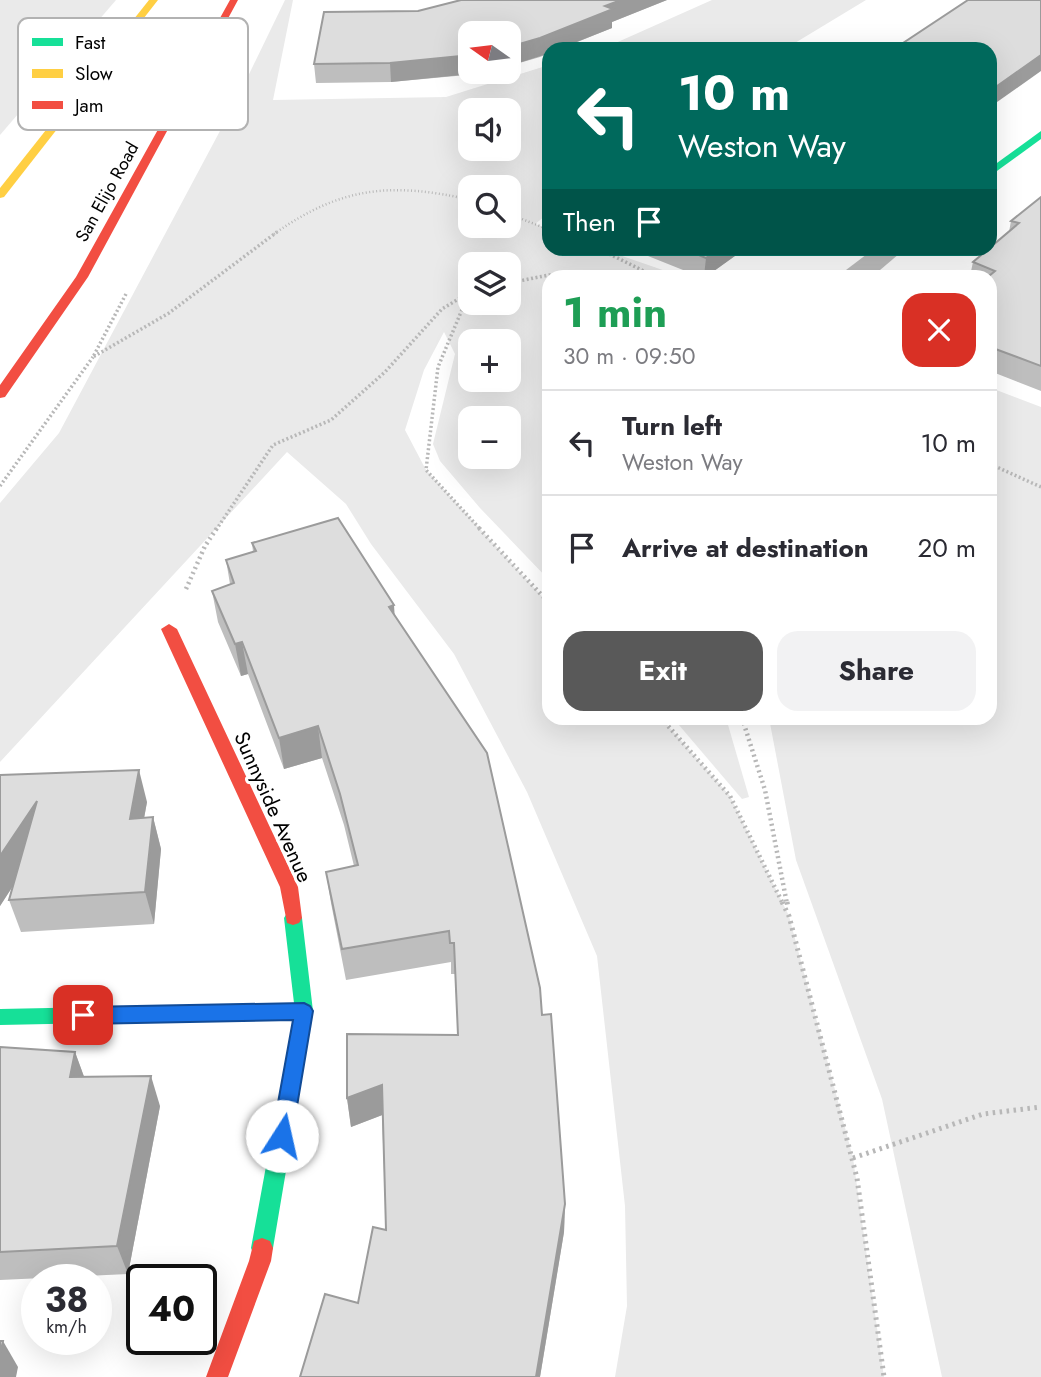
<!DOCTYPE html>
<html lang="en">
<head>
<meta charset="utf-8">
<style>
	:root { --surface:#fff; --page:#f2f2f3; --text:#2b2b33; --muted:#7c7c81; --line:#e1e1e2; --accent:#595959 }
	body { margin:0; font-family:Jost,sans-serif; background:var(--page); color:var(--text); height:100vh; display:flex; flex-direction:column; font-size:26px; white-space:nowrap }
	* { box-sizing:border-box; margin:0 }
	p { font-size:23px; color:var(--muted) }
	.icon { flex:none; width:38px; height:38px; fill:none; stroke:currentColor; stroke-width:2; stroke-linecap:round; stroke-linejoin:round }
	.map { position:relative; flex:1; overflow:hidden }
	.drawer { position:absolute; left:542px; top:270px; width:455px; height:455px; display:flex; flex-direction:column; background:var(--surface); border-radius:21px; box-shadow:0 7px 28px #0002 }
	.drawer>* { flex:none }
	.hud { position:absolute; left:542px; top:42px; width:455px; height:214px; border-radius:21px; box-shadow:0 7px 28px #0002; background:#00695c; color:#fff; overflow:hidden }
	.needle { width:46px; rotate:284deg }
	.buttons { position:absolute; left:458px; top:21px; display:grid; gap:14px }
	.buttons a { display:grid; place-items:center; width:63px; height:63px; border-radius:14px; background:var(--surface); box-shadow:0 7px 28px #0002; font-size:35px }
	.speed { position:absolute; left:21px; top:1264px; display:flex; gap:14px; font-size:35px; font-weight:700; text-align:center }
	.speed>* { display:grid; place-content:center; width:91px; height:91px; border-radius:50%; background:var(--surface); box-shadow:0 7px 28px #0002; line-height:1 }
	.speed small { font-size:18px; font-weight:400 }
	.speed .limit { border:4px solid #111; border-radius:10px; background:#fff; color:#111 }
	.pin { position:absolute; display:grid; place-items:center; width:60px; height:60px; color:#fff; margin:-30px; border-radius:14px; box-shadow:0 4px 10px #0006 }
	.me { position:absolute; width:77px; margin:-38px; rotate:10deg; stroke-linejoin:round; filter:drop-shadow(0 0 5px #0008) }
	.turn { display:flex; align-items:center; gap:24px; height:147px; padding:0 21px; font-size:32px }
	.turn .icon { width:91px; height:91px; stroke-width:2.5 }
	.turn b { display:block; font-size:49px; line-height:60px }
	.then { display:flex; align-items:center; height:66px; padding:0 21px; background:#0003; gap:14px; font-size:26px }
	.round { display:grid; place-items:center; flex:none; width:74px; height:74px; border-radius:21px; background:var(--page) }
	.head { display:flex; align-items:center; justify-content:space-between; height:119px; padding:0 21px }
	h1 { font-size:42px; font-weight:700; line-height:52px; color:#1e9e55 }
	.cta { display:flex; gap:14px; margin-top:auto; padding:14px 21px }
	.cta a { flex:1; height:80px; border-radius:21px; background:var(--accent); color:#fff; font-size:28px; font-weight:700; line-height:80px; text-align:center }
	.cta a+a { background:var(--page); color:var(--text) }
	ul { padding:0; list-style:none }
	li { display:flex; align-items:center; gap:21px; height:105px; padding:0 21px; border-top:2px solid var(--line) }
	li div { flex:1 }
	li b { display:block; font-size:26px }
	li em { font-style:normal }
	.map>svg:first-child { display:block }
	.green { fill:#eaeaea; fill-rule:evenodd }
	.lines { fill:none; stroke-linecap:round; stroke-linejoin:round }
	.path-far3 { stroke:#b8b8b8; stroke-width:2.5; stroke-dasharray:1 2.5; stroke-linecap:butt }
	.path-far2 { stroke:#b8b8b8; stroke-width:3.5; stroke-dasharray:2 2.5; stroke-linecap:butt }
	.path-far1 { stroke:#b8b8b8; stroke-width:4.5; stroke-dasharray:2 3.5; stroke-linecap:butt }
	.path { stroke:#b8b8b8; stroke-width:5; stroke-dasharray:2.5 4.5; stroke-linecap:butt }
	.street { fill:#bebebe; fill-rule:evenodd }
	.fast { fill:#16e098; fill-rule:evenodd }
	.slow { fill:#ffcf43; fill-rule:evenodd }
	.jam { fill:#f24e42; fill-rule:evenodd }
	.wall { fill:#bebebe }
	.shaded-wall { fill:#9b9b9b }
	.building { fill:#ddd; stroke:#9b9b9b; stroke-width:2 }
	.route { fill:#1a73e8; stroke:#114b97; stroke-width:2 }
	.labels { text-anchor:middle; stroke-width:6; stroke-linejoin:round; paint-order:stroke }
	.far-street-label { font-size:18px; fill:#000; stroke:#fff }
	.street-label { font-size:21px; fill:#000; stroke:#fff }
	.key { fill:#fff; stroke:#b2b2b2; stroke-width:2 }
	.key-label { font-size:19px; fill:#000 }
</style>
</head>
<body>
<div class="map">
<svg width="1041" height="1377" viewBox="0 0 1041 1377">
	<rect width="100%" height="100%" fill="#fff"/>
	<g class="green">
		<path d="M0,0H116L0,135Z"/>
		<path d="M285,0H293L273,100L446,97L549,65V213L535,224L549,229L550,248L602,249L680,276H550L549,580L480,508L440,461L433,444L455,354L444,332L424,370L405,430L426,470L549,604L550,718H661L730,796L789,916L853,1158L884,1377H615L627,1306L625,1206L597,956L527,792L454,654L371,544L346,504L287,452L0,762V503L59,433L237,99ZM509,110V149H471V110ZM509,187V226H471V187ZM471,264H509V303H471ZM509,341V380H471V341ZM471,418H509V457H471Z"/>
		<path d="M712,0H866L785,49H602Z"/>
		<path d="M991,388L1041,407V1377H942L882,1099L796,860L769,718H990Z"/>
		<path d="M673,718H726L749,797L742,799Z"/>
	</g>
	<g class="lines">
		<g class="path-far3">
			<path d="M509,214L550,230"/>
			<path d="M274,234C342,186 392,182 471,200"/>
		</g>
		<g class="path-far2">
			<path d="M597,248L654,276"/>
			<path d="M509,283L549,275L564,276"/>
			<path d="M469,293L438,367L426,470L481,530"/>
			<path d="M126,294L93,357L169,313L277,232"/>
			<path d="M990,464L1041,487"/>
			<path d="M0,486L93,357"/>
			<path d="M216,530L273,445L331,420L385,372L442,309L470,292"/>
		</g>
		<g class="path-far1">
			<path d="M479,528L550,604"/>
			<path d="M186,589L205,546L217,528"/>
			<path d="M661,718L730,796L783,904"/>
			<path d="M742,718L765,790L787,904"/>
		</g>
		<g class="path">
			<path d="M782,902L789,916L857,1178L884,1377"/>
			<path d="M787,902L788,908"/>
			<path d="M853,1158L983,1114L1041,1107"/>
		</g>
		<path class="street" d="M875,248H906L873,276H842L846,270Z"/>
		<g class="fast">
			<path d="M1041,131V139L990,176V168Z"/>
			<path d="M293,911L299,913L302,918L313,1011L273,1248L270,1255L262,1258L254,1255L251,1248L293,1019L0,1025V1009L294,1003L284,918L287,913Z"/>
		</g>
		<path class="slow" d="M149,0H158L4,197L0,198V188Z"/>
		<g class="jam">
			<path d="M230,0H238L88,277L5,397L0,398V385L76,277Z"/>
			<path d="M169,624L177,629L298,887L302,918L299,923L293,925L287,923L280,887L161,629Z"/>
			<path d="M262,1238L270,1241L273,1248L271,1261L228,1377H206L249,1261L254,1241Z"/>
		</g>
	</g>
	<g class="wall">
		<path d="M461,0H667L612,22V28L540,57L509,66V33L471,72H491L488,73L391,82L316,83L314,64L418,11Z"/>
		<path d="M1041,197V391L990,371V276H970L973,262L1009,232L1011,221Z"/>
		<path d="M628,248H746L707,276H698Z"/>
		<path d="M252,543L394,615L542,1015L565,1204L564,1232L540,1377H300L358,1303L386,1230L382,1115L351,1127L347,1098L458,1035L455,974H451V962L346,980L331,903L326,872L354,866L344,825L322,758L284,769L248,674L241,676L218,622L212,591L230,584L226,560L253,552Z"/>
		<path d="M0,775L147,802L144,818L153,817L161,849L154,924L21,932L9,900L13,886L0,906Z"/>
		<path d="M0,1047L75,1052L84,1077L160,1106L128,1274L0,1280Z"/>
	</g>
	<g class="shaded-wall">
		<path d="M621,0H667L612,22V28L559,49H550V53L509,66V47Z"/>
		<path d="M471,55V72H491L391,82L390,63Z"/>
		<path d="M1041,55V71L990,107V91Z"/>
		<path d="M719,248H746L707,276H704L706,258Z"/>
		<path d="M394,605L396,637L389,607Z"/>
		<path d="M242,642L248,674L241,676L235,644Z"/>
		<path d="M318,726L322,758L284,769L279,738Z"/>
		<path d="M139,770L147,802L138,851L130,819Z"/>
		<path d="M37,801L47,833L0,906V856Z"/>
		<path d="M153,817L161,849L154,924L145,892Z"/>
		<path d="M75,1052L86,1082L70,1077Z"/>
		<path d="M151,1076L160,1106L128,1274L117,1246Z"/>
		<path d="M382,1085L385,1114L351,1127L347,1098Z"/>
		<path d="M565,1204L564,1232L540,1377H536Z"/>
		<path d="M3,1341L18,1367L16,1377H0V1354Z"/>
	</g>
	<g class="building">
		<path d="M461,0H621L605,6L613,9L540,38L509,47V33H471V55L390,63L314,64L324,12L418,11Z"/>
		<path d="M968,0H1041V55L990,91V49H894Z"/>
		<path d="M1041,197V366L990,347V276H989L995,271L973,262L1019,223L1011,221Z"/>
		<path d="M682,248H719L706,258Z"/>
		<path d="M338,518L394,605L389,607L487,753L540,988L542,1015L551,1014L565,1204L536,1377H300L325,1294L358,1303L373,1227L386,1230L382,1085L347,1098V1034L458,1035L454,943H450L449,931L342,949L326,872L358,865L340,794L318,726L279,738L242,642L235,644L212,591L234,583L226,560L256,551L252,543Z"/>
		<path d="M139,770L130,819L153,817L145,892L9,900L37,801L0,856V775Z"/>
		<path d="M0,1047L75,1052L70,1077L151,1076L117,1246L0,1252Z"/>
		<path d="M0,1341H3L0,1354Z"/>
	</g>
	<path class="route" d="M304,1003L310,1006L313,1011L292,1136L289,1143L282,1146L275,1143L272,1136L293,1020L83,1024L76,1021L73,1015L76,1010L83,1007Z"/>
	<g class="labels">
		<g class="far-street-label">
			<text transform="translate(107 192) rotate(-61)" y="6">San Elijo Road</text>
		</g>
		<g class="street-label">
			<text transform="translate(273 807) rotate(66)" y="7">Sunnyside Avenue</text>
		</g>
	</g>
	<rect x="18" y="18" width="230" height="112" rx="10" class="key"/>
	<rect x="32" y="38" width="31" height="8" fill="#16e098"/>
	<rect x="32" y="69" width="31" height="9" fill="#ffcf43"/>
	<rect x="32" y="101" width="31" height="8" fill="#f24e42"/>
	<g class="key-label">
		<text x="75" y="49">Fast</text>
		<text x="75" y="80">Slow</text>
		<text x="75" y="112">Jam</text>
	</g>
</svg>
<div class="buttons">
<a><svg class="needle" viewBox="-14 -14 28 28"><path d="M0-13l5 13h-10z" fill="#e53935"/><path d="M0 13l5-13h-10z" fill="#7c7c81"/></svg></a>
<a><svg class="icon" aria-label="sound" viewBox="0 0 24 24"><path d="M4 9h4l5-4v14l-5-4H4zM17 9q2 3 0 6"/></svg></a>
<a><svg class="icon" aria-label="search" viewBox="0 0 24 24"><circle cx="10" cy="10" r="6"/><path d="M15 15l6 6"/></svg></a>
<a><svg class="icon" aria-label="layers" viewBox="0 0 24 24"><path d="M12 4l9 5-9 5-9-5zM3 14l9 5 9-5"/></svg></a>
<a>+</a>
<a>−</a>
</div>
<div class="speed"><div>38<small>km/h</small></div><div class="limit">40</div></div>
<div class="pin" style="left:83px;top:1015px;background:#d93025"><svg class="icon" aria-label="arrive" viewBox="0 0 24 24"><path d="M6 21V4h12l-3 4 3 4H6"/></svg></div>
<svg class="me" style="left:282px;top:1136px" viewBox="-20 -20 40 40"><circle r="19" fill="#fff"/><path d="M0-13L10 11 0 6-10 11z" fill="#1a73e8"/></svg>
<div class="hud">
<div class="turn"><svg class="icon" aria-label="left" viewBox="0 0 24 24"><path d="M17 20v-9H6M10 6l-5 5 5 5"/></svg><div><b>10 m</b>Weston Way</div></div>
<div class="then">Then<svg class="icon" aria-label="arrive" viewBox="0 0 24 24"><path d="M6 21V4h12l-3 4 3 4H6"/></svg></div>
</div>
<section class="drawer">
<div class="head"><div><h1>1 min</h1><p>30 m · 09:50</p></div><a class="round" style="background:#d93025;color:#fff"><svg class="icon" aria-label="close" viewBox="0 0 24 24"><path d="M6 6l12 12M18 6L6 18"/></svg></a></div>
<ul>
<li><svg class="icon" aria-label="left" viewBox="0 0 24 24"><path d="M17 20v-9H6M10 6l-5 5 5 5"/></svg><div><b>Turn left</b><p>Weston Way</p></div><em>10 m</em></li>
<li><svg class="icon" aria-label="arrive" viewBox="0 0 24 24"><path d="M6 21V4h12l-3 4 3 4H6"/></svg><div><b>Arrive at destination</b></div><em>20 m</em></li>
</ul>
<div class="cta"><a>Exit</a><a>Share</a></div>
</section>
</div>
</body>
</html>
